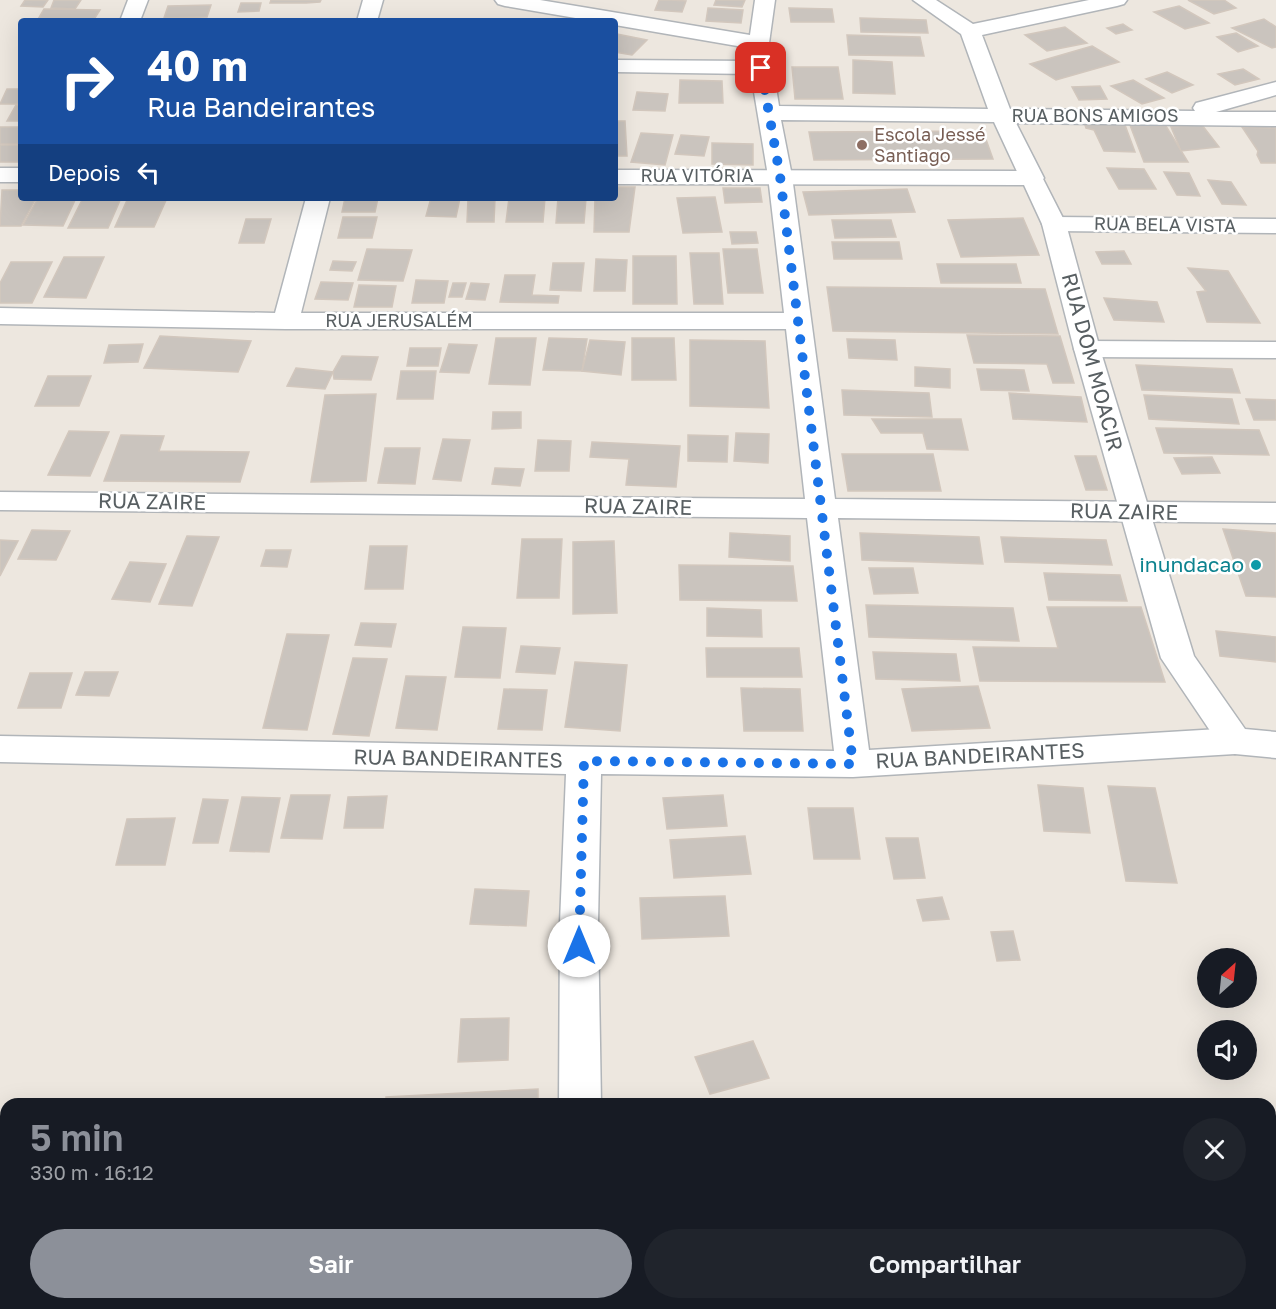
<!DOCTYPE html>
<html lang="pt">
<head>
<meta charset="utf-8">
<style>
	:root { --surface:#171b24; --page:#20242c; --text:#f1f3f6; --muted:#9ea1a6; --accent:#8c9099 }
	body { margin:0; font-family:"Golos Text",sans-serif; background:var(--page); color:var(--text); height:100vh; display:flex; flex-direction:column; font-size:22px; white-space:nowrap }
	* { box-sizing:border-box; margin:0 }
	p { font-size:20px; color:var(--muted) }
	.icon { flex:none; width:33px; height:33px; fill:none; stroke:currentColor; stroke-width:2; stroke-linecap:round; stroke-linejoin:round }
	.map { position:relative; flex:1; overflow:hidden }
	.panel { position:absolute; left:0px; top:1098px; width:1276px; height:212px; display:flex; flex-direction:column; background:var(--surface); border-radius:18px 18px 0 0; box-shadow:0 6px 24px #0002 }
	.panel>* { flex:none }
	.banner { position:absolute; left:18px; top:18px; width:600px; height:183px; border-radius:6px; box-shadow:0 6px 24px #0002; background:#1a4fa0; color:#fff; overflow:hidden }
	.needle { width:39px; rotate:27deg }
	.fabs { position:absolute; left:1197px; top:948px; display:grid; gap:12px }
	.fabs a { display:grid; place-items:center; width:60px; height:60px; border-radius:50%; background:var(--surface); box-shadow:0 6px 24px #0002; font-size:30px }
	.pin { position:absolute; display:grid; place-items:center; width:51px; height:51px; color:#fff; margin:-26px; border-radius:12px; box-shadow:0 3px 9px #0006 }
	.me { position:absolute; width:66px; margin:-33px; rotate:0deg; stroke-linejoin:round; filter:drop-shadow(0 0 4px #0008) }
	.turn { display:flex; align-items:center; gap:21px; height:126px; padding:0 30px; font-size:27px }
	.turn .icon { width:78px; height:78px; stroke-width:2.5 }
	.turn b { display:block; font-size:42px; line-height:51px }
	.then { display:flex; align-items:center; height:57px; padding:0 30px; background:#0003; gap:12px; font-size:22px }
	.round { display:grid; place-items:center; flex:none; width:63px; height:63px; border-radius:32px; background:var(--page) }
	.overview { display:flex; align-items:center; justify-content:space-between; height:102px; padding:0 30px }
	h1 { font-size:36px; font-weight:600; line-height:45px; color:var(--accent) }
	.action { display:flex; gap:12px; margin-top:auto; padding:12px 30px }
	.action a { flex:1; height:69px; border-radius:36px; background:var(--accent); color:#fff; font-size:24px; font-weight:600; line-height:69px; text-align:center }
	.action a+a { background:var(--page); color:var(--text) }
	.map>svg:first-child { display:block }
	.building { fill:#cac4be; stroke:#d2c7bd; stroke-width:1.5 }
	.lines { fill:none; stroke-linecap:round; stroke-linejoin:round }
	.minor-casing { stroke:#b1b5b9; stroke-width:3 }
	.tertiary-casing { stroke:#b1b5b9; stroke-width:3 }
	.minor { fill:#fff; fill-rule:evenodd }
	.tertiary { fill:#fff; fill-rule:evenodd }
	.route { stroke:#1a73e8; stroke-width:10; stroke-dasharray:0 18 }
	.education-dot { fill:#8d6e63; stroke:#fff; stroke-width:2 }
	.culture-dot { fill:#0f9aa8; stroke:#fff; stroke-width:2 }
	.labels { text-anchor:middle; stroke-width:5; stroke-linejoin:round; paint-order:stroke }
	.far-street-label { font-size:18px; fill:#585f62; stroke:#fff }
	.far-education-label { font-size:18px; fill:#785e54; stroke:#fff; text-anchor:start }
	.street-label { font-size:21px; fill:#585f62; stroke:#fff }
	.culture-label { font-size:21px; fill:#0d838f; stroke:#fff; text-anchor:end }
</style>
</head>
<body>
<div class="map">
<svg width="1276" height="1309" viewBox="0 0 1276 1309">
	<rect width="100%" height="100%" fill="#ede7df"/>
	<g class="building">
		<path d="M25,0H48L43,7L21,6Z"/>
		<path d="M54,0H81L75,9L51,8Z"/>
		<path d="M271,0H321L320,2L306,3H270Z"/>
		<path d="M659,0H671L686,1L682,12L655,10Z"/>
		<path d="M716,0H745L742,7L714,5Z"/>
		<path d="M1188,0H1224L1236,8L1214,14Z"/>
		<path d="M241,3H261L259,11L238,12Z"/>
		<path d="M211,5L207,17L164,18L168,6Z"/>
		<path d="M1179,6L1209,23L1185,29L1154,12Z"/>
		<path d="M708,8L743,10L741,23L706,21Z"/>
		<path d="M789,8L832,9L834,22H791Z"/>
		<path d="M44,9L100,10L93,21H37Z"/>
		<path d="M860,18L926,20L928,33L861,32Z"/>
		<path d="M1264,19L1276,27V47L1272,48L1232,28Z"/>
		<path d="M1123,24L1132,30L1116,34L1107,28Z"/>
		<path d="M1065,27L1087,43L1047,51L1025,35Z"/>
		<path d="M1236,33L1258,46L1238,52L1217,37Z"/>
		<path d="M617,34L647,40L632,55L615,52V37Z"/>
		<path d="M847,35L920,37L924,56L849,55Z"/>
		<path d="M1092,46L1119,62L1056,80L1030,64Z"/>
		<path d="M853,60L892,62L895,94L853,93Z"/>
		<path d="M792,67H838L843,99H795Z"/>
		<path d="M1243,69L1259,79L1235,85L1218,74Z"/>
		<path d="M1167,72L1193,85L1172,93L1146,79Z"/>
		<path d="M680,80L722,81L723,103H679Z"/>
		<path d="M1133,80L1164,98L1142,104L1111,86Z"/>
		<path d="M1100,86L1107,99L1079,100L1072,87Z"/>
		<path d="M7,89H21V104H0Z"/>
		<path d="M637,92L668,94L665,111L633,110Z"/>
		<path d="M16,105H21V121H7Z"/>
		<path d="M615,121H625L627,156H615Z"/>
		<path d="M1085,125H1125L1135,152L1104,151L1094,130L1086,128Z"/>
		<path d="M1130,125L1166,126L1188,162H1144Z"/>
		<path d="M1202,125L1219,147L1181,151L1171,127Z"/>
		<rect x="0" y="127" width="21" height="17"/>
		<path d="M1242,127L1276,128V163H1261L1257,155L1258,151Z"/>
		<path d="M983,131L993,159L814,160L809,132Z"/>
		<path d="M641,133L673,135L665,165L631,162Z"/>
		<path d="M681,135L709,137L704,156L675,154Z"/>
		<path d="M712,143L753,144V165L712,164Z"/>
		<rect x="0" y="145" width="21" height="17"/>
		<path d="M1107,168L1144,169L1156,189H1119Z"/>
		<path d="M1164,172L1189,173L1200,196L1177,195Z"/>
		<path d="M1208,180L1231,182L1246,205L1222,204Z"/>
		<path d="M615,187H635L629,232H594L595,198H615Z"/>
		<path d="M723,188H760L762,202L725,203Z"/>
		<path d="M907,189L915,212L809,215L803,192Z"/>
		<path d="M2,190H21V198H36L21,226H0Z"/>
		<path d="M715,197L722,232L683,233L677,198Z"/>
		<path d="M38,198H76L63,226L23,225Z"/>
		<path d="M83,198H121L108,228H68Z"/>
		<path d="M128,198H167L154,227H115Z"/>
		<path d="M345,198H378L375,212H342Z"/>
		<path d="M431,198H460L456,217L426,216Z"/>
		<path d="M495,198L494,222H467L468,199Z"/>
		<path d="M509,198H545L543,222H506Z"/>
		<path d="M558,198H586L584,223H556Z"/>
		<path d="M343,217H377L372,238H338Z"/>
		<path d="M1023,218L1039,255L961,257L948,220Z"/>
		<path d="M246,219H271L264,243H239Z"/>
		<path d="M832,220H891L896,237L835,238Z"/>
		<path d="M730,232H756L758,243L732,244Z"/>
		<path d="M832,242H899L902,259H834Z"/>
		<path d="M367,249L412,250L403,281L358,280Z"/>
		<path d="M723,249H757L763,293H728Z"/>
		<path d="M1124,251L1131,264H1102L1096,252Z"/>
		<path d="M690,253H719L723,304H694Z"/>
		<path d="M633,256H676L677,304H633Z"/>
		<path d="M64,257H104L86,298L44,297Z"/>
		<path d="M596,259L627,260L625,291H594Z"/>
		<path d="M333,261L356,262L352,271L330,270Z"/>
		<path d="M11,262H52L32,303H0V283Z"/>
		<path d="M553,263H584L581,291L550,290Z"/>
		<path d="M937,264H1016L1021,283H941Z"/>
		<path d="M1188,268L1228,271L1260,323L1207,322L1197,292L1206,291Z"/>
		<path d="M505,275H535L532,295L559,296L558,303L500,302Z"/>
		<path d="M416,280L448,281L444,303H412Z"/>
		<path d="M321,282L353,283L348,300L315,299Z"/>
		<path d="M453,283H466L462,297H449Z"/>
		<path d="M471,283L489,284L485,300L466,299Z"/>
		<path d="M359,285L396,286L392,307H354Z"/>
		<path d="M827,287L1045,289L1058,334L833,331Z"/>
		<path d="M1104,298L1157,302L1164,322L1114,320Z"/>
		<path d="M967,335L1060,336L1074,383H1053L1047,364L974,363Z"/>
		<path d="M160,336L251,341L238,372L144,368Z"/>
		<path d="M496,338H536L530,385L489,384Z"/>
		<path d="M549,338L587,339L582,371L543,370Z"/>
		<path d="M632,338H674L676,380H632Z"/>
		<path d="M847,339L895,340L897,360L849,358Z"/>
		<path d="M590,340L625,342L621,375L582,371Z"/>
		<path d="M690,340L765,341L769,408L690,406Z"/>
		<path d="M143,344L138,362L104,363L109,345Z"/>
		<path d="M449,344L477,345L469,373L440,372Z"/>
		<path d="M410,348H441L438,366H407Z"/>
		<path d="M342,356L378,357L371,380L334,379L333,372Z"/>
		<path d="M1136,365L1232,369L1240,393L1142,390Z"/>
		<path d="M915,367L950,369V388L915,386Z"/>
		<path d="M296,368L333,372L325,389L287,386Z"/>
		<path d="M977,369L1024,370L1029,391L981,390Z"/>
		<path d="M401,371H436L433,399H397Z"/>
		<path d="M48,376H91L79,406H35Z"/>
		<path d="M842,390L929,393L932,417L844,415Z"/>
		<path d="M1009,393L1081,397L1087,422L1013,419Z"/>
		<path d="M376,394L366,481L311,482L325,395Z"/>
		<path d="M1144,395L1232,399L1239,424L1149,419Z"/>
		<path d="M1246,399L1276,400V420H1254Z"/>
		<path d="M493,412H521V428L492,429Z"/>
		<path d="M872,419H961L968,450L927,449L923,433H881Z"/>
		<path d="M1156,428L1259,430L1269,455L1164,453Z"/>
		<path d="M69,431L109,432L90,476L48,475Z"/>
		<path d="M736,433L769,434L768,463L734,461Z"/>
		<path d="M121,435L164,436L159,451L249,452L240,482L104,481Z"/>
		<path d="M688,435L728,436L727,462L688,461Z"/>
		<path d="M443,439L470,440L461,481L433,479Z"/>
		<path d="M538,440L571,441L569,471H535Z"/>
		<path d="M592,442L680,446L676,487L626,485L629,459L590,457Z"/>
		<path d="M385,448H420L415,484L378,483Z"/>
		<path d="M842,454H933L941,491H848Z"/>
		<path d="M1075,456H1096L1107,490H1086Z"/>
		<path d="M1212,457L1220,473L1182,474L1174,458Z"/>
		<path d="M495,468L524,469L520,486L492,484Z"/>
		<path d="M1223,529L1276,533V597L1246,596Z"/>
		<path d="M32,530L70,531L56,560L18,559Z"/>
		<path d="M730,533L790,536V561L729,557Z"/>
		<path d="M860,533L979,537L983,564L862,560Z"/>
		<path d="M187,536L219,537L192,606L159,604Z"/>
		<path d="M1001,537L1106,540L1112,565L1005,562Z"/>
		<path d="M522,539H562L559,598H517Z"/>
		<path d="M0,540L18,541L0,576Z"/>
		<path d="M614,541L617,613L573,614V542Z"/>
		<path d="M370,546H407L403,589H365Z"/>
		<path d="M266,550H291L287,567L261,566Z"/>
		<path d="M130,562L166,564L150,602L112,599Z"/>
		<path d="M679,565L793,566L797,601L680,600Z"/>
		<path d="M869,568H913L918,593L874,594Z"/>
		<path d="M1044,573L1120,575L1127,601L1049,600Z"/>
		<path d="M866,605L1013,608L1019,641L869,637Z"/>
		<path d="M1047,607H1141L1165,682L980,681L973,647L1058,648Z"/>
		<path d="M707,608L761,610L762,637L707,636Z"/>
		<path d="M361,623L396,624L391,647L355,645Z"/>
		<path d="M463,627L506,628L500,678L455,677Z"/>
		<path d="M1216,631L1276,637V662L1220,656Z"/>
		<path d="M287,634L329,635L307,730L263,728Z"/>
		<path d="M521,646L560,648L555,674L516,672Z"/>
		<path d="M706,648H799L802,677H707Z"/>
		<path d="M873,652L956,654L960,681L876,679Z"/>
		<path d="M353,658L387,659L369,736L333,734Z"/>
		<path d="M575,662L627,665L620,731L565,727Z"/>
		<path d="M85,672H118L109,696L76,695Z"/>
		<path d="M30,673H72L61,708H18Z"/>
		<path d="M406,676L446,677L437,730L396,728Z"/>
		<path d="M978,686L990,728L912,731L902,689Z"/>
		<path d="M741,688L800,689L803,731H744Z"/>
		<path d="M504,689L547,690L542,730L498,729Z"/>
		<path d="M1038,785L1083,788L1090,833L1044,831Z"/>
		<path d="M1108,786L1155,788L1177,883L1126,881Z"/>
		<path d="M291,795H330L322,839L281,838Z"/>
		<path d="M723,795L727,826L667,829L663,798Z"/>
		<path d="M387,796L383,828H344L348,797Z"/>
		<path d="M242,797L280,798L269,852L230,851Z"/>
		<path d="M203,799L228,800L218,843H193Z"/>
		<path d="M808,808H853L860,859H814Z"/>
		<path d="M175,818L165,865H116L127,819Z"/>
		<path d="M745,836L751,874L674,878L670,840Z"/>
		<path d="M886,838H918L925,878L894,879Z"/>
		<path d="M475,889L529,891L526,926L470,924Z"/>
		<path d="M725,896L729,936L642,939L640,898Z"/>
		<path d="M942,897L949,919L923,921L917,900Z"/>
		<path d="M1013,931L1020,960L997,961L991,932Z"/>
		<path d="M509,1018L508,1060L458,1062L461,1019Z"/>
		<path d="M753,1041L769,1078L710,1094L695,1057Z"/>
		<path d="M538,1089V1104H386V1097Z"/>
		<path d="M1111,1304H1147L1150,1309H1104L1103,1306Z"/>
		<rect x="1200" y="1304" width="33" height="5"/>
	</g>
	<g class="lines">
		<g class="minor-casing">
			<g id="minor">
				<path d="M128,0H148L140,21H120Z"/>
				<path d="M363,0H383L377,21H357Z"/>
				<path d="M495,0H540L750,35L755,0H775L769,43L779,106L988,109L961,34L913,0H936L973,24L1089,0H1127L1124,4L1117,6L982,35L1010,109L1195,111L1193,108L1196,103L1276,82V95L1216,112H1276V126L1016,123L1044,178L1040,183L1032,185L1024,183L1020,178L994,122L781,120L792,176L835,499L1276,503V523L838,518L869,750L1235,728L1247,732L1252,741L1247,750L1235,754L853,777L601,774L598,923L601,1104H559L560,923L566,774L0,762V736L834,751L807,518L0,510V492L805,499L786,329H286L0,324V308L275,313L306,198H330L301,313H784L768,176L751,74L615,72V60L750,61L749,48L615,25V21H593L505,6L498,4Z"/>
				<path d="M1054,217L1276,219V233L1054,231L1045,229L1042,224L1045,219Z"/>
				<path d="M1087,341L1276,342V358L1087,357L1077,355L1074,349L1077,343Z"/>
			</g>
		</g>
		<g class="tertiary-casing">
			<g id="tertiary">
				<rect x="0" y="168" width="21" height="14"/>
				<path d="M615,170L1032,171L1040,173L1066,224L1100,349L1194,656L1245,729L1276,732V758L1235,754L1223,750L1161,658L1074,349L1042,224L1024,185L615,184Z"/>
			</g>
		</g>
		<use href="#minor" class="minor"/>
		<use href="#tertiary" class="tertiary"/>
	</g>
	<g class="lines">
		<path class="route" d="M579,946L584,761L853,764L780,176L761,68"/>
	</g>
	<circle class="education-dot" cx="862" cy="145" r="6"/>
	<circle class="culture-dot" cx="1256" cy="565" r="6"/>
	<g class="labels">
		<g class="far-street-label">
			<text x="1095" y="122">RUA BONS AMIGOS</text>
			<text x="697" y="182">RUA VITÓRIA</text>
			<text transform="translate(1165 225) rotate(1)" y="6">RUA BELA VISTA</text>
			<text x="399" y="327">RUA JERUSALÉM</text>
		</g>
		<g class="far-education-label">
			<text x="874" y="141">Escola Jessé<tspan x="874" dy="21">Santiago</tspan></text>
		</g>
		<g class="street-label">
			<text transform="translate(1092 362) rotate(75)" y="7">RUA DOM MOACIR</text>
			<text transform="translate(152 502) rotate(1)" y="7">RUA ZAIRE</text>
			<text transform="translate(638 507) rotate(1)" y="7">RUA ZAIRE</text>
			<text transform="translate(1124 512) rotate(1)" y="7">RUA ZAIRE</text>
			<text transform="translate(980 756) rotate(-3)" y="7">RUA BANDEIRANTES</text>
			<text transform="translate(458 759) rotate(1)" y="7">RUA BANDEIRANTES</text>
		</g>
		<g class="culture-label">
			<text x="1244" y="572">inundacao</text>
		</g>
	</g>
</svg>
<div class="fabs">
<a><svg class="needle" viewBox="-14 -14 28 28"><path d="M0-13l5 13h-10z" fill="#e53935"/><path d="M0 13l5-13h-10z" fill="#9ea1a6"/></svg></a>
<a><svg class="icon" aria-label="sound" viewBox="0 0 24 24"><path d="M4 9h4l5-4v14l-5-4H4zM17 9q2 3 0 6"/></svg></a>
</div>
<div class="pin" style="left:761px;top:68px;background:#d93025"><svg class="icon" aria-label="arrive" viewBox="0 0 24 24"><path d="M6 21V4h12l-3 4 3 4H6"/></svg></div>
<svg class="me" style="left:579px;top:946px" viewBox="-20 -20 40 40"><circle r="19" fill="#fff"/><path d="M0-13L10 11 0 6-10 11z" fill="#1a73e8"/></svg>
<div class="banner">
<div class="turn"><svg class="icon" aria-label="right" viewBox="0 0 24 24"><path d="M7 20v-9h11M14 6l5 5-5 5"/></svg><div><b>40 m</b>Rua Bandeirantes</div></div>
<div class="then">Depois<svg class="icon" aria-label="left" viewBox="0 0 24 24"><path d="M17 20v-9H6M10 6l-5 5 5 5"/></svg></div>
</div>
<section class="panel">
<div class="overview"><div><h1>5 min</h1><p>330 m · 16:12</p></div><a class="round"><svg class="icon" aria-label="close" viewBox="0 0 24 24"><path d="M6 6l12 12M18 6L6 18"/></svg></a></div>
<div class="action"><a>Sair</a><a>Compartilhar</a></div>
</section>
</div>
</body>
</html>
